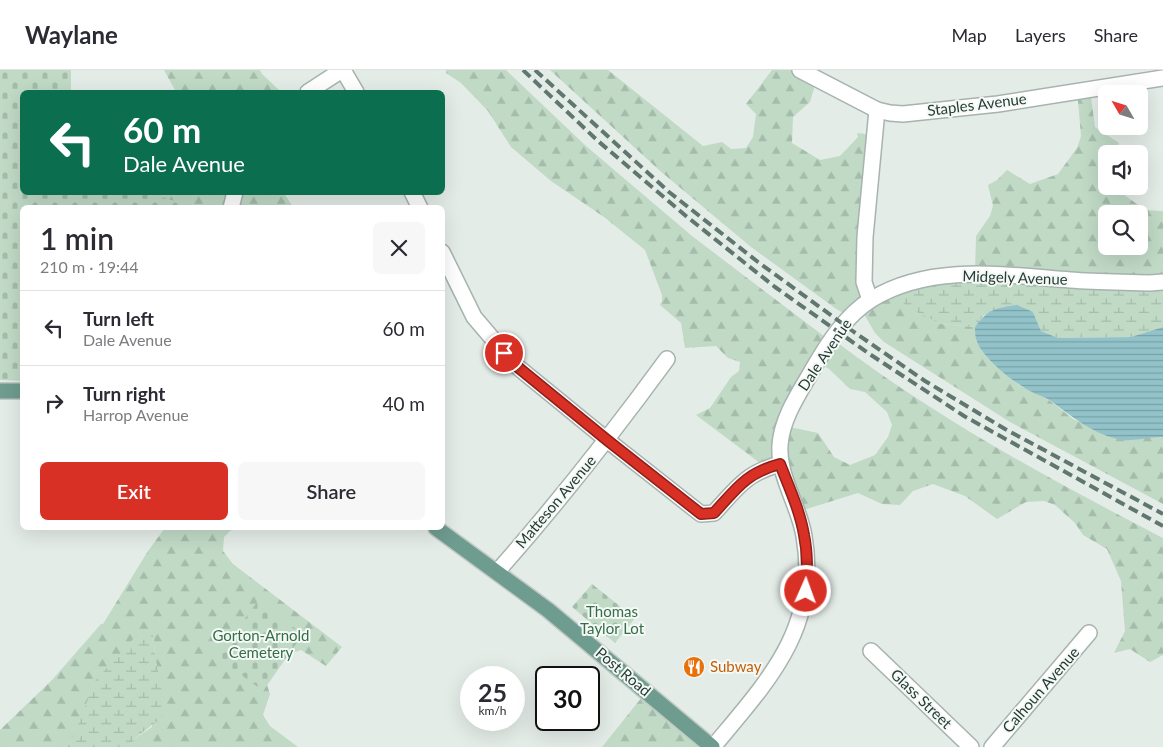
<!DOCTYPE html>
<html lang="en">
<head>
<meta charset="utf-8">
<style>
	:root { --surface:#fff; --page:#f7f7f7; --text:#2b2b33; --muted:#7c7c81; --line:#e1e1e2; --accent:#d93025 }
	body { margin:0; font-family:Lato,sans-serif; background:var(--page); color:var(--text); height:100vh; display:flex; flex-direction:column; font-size:19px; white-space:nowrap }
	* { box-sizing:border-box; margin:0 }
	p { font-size:16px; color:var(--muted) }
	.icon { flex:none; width:28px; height:28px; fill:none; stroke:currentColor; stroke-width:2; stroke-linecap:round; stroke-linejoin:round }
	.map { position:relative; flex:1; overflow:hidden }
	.sheet { position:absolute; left:20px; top:135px; width:425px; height:325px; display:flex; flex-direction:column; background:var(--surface); border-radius:8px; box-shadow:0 5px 20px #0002 }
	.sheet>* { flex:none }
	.guide { position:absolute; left:20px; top:20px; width:425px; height:105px; border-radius:8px; box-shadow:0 5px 20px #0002; background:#0b6e4f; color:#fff; overflow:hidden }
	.needle { width:32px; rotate:309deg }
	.controls { position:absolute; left:1098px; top:15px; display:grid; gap:10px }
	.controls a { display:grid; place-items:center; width:50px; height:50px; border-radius:8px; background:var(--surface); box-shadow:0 5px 20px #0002; font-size:25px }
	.speed { position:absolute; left:460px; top:596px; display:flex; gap:10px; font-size:25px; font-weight:700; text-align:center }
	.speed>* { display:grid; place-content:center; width:65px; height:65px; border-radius:50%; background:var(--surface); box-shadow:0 5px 20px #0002; line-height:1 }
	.speed small { font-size:12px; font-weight:400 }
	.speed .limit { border:2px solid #111; border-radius:8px; background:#fff; color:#111 }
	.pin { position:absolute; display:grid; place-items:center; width:42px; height:42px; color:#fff; margin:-21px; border:2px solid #fff; border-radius:50%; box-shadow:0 1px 5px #0007 }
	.me { position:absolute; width:55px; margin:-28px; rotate:2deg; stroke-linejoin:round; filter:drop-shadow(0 0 4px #0008) }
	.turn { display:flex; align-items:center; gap:18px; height:105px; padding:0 20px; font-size:22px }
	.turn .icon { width:65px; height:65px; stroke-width:2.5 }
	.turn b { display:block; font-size:35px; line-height:42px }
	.round { display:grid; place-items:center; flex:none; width:52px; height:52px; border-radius:8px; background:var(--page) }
	.headline { display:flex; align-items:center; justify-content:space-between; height:85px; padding:0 20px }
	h1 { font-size:30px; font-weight:600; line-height:38px }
	.primary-button { display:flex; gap:10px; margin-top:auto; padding:10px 20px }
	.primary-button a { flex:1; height:58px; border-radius:8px; background:var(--accent); color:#fff; font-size:20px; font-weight:600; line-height:58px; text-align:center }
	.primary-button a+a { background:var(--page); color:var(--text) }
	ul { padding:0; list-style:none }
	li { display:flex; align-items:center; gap:15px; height:75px; padding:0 20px; border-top:1px solid var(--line) }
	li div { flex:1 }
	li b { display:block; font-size:19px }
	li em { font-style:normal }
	header { display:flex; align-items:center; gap:30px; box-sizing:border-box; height:70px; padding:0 25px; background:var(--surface); border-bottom:1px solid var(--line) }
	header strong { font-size:24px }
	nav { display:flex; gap:28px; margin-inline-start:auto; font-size:18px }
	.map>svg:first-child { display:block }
	.forest { fill:url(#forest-firs); fill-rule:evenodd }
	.wetland { fill:url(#wetland-marsh) }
	.cemetery { fill:url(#cemetery-stones) }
	.water { fill:url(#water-rules) }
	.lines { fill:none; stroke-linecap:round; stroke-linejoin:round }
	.street-casing { stroke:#a7b3af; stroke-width:18 }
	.primary-casing { stroke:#c2c8c6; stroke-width:18 }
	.street { stroke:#fff; stroke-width:15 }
	.primary { stroke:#6e9c8f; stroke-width:15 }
	.rail { stroke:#607770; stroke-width:4; stroke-dasharray:10 5; stroke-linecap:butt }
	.route-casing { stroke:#8d1f18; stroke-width:12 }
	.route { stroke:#d93025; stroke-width:9 }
	.labels { text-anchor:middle; stroke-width:4; stroke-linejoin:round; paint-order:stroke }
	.street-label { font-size:15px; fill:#263b35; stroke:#f4f9f6 }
	.park-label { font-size:15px; fill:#356d49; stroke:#f4f9f6 }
	.food-label { font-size:15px; fill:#c56008; stroke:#f4f9f6; text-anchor:start }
</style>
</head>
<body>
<header>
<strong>Waylane</strong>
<nav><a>Map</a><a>Layers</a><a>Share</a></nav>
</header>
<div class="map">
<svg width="1163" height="677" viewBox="0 0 1163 677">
	<defs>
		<pattern id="forest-firs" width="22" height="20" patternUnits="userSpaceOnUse" patternTransform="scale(1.25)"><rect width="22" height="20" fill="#c0dac6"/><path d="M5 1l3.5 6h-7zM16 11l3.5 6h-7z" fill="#a5bcab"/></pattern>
		<pattern id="wetland-marsh" width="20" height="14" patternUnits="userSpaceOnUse" patternTransform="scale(1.25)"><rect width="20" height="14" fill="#c0dac6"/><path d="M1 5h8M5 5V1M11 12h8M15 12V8" fill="none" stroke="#a5bcab"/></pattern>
		<pattern id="cemetery-stones" width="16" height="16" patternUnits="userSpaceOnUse" patternTransform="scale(1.25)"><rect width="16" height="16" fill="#c0dac6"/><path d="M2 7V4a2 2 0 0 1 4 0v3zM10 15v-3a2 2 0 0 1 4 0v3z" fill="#a5bcab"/></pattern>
		<pattern id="water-rules" width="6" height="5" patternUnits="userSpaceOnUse" patternTransform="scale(1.25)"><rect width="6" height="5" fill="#93c3ca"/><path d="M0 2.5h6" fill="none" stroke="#78a0a5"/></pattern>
	</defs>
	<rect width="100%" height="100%" fill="#e4ece8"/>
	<g class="forest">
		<path d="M164,0H260L262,4L281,22H176Z"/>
		<path d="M446,0H506L586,76L692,166L829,270H834C936,348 1049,409 1163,468V585L1150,592L1130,579L1114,583L1125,561L1121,511L1107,479L1083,465L1075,453L1055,435L1044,431L1026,432L997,449L965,426L933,414L913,421L900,435L882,434L858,423L800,441L779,393L762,397L760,393L696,345L710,338L731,307L739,301L740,292L728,288L716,276L685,278L681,253L660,235L662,231V225L645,180L604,147L551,111L511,77L488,41L461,13L446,3ZM817,292L829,299L850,319L865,322L887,342L892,355L888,367L875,385L850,395L834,387L818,363L785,356Z"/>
		<path d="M550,0H608L703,76L722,72L731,79L746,78L753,67L756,44L746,34L772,0H804L817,8L810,32L793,47L792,73L820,90L840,86L858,67L857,63L874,65L866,220H890L941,254L975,257L976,271L986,286L1019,315L1049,330L1073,349L1118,369L1134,370L1151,366L1163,367V434L1010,352L884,272L875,263L861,239L849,247L835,238L751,177L659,100Z"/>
		<path d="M1077,20H1090L1095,57L1119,73L1112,84H1106V92L1103,97L1106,107V116H1112L1145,140L1163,141V210L975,201L976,166L990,146L993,136L988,115L997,110L1007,100L1030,114L1058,104L1077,78L1081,66ZM1106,144H1139V176H1106Z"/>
		<path d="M155,123H284L293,137H153L150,129Z"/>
		<path d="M165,458H233L224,467L223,481L233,494L342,577L326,596L301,580L281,587L267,615L270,624L263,645L270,656L298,677H130L134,669L152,657L155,585L153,563L66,677H0V660L52,610L101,554H103L148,481Z"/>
		<path d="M646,622L715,677H602Z"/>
	</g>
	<g class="wetland">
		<path d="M1163,210V257L1131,267L1058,268L1041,261L1033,242L984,245L975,257L941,254L909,238L890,221L908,212Z"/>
		<path d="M150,559L153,563L155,585L165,635L160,649L134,669L130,677H66L73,668L95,611L135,567Z"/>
	</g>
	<g class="cemetery">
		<path d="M0,0H71V22H22V122L148,123L195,137L22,138V311L0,310Z"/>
		<path d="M592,514L635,548L615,573L572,537Z"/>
		<path d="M258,531L303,564L263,621L217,587Z"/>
	</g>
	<path class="water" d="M1017,235L1033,242L1041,261L1058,268L1131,267L1163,257V367C1148,366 1132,373 1117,369C1092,363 1071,346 1051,331C1045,327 1037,325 1030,321C1013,312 985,290 977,272C975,268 975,262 975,257C988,239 996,238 1017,235Z"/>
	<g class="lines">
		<g class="street-casing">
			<g id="street">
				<path d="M343,0L356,22"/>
				<path d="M800,0L877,40L890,43L903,44L998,34L1163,8"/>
				<path d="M308,22L342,0"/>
				<path d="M412,122L420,138"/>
				<path d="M231,138L235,122"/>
				<path d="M442,182L474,247L514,294L607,370L701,444L714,443C737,418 746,403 780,394"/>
				<path d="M870,230L864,212L865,167L877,40"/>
				<path d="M497,502C557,434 613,363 667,289"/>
				<path d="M871,581L971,677"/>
				<path d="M713,677C767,612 820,558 804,466C799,435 778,407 780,375C782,347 800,322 813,299C828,273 846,245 872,229C931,193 1005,205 1070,210C1097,212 1123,212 1150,213L1163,212"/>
				<path d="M992,677L1089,563"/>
			</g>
		</g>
		<g class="primary-casing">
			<g id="primary">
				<path d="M0,321H22"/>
				<path d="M436,458L548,540L712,677"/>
			</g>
		</g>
		<use href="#street" class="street"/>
		<use href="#primary" class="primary"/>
		<g class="rail">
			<path d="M523,0L598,71L686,146L775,217L868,283L964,346L1163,456"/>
			<path d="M535,0L669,122L758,192L854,262L925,311L1005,359L1163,444"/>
		</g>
	</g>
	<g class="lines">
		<g class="route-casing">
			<path id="route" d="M504,283L514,294L607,370L701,444L714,443C737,418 746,403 780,394C789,417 800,441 804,465C808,484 807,502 806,521"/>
		</g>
		<use href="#route" class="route"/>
	</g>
	<defs>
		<g id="restaurant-disc" transform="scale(1.125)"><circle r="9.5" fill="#e8710a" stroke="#f4f9f6"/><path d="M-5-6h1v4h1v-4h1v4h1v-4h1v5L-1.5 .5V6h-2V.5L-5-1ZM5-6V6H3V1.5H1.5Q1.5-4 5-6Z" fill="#fff"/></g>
	</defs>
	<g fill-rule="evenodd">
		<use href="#restaurant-disc" x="694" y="597"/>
	</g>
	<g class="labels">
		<g class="street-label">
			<text transform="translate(977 35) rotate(-7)" y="5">Staples Avenue</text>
			<text transform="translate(1015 208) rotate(2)" y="5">Midgely Avenue</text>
			<text transform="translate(825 285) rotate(-56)" y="5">Dale Avenue</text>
			<text transform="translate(556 432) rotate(-50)" y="5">Matteson Avenue</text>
			<text transform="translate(623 602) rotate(40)" y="5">Post Road</text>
			<text transform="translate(1041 620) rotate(-49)" y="5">Calhoun Avenue</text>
			<text transform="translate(921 629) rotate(44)" y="5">Glass Street</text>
		</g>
		<g class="park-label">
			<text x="612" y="547">Thomas<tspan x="612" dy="17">Taylor Lot</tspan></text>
			<text x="261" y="571">Gorton-Arnold<tspan x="261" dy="17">Cemetery</tspan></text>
		</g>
		<g class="food-label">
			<text x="710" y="602">Subway</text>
		</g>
	</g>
</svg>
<div class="controls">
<a><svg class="needle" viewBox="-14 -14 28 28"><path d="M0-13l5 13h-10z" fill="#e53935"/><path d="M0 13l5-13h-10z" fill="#7c7c81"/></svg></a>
<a><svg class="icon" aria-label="sound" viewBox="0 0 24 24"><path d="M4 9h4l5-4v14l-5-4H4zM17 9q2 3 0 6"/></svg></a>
<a><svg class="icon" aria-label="search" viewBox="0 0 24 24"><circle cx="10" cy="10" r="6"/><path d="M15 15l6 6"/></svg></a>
</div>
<div class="speed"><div>25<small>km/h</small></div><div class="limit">30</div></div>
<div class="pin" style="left:504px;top:283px;background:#d93025"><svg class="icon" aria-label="arrive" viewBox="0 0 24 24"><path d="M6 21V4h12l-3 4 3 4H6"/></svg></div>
<svg class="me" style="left:806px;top:521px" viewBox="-20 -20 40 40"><circle r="17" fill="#d93025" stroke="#fff" stroke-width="3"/><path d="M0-11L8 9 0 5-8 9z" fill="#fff"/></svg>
<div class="guide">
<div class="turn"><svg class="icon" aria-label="left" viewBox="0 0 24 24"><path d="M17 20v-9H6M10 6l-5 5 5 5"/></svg><div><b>60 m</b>Dale Avenue</div></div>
</div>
<section class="sheet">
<div class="headline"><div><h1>1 min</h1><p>210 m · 19:44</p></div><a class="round"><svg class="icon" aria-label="close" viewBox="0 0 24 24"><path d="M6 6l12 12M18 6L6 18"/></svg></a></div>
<ul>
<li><svg class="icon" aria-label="left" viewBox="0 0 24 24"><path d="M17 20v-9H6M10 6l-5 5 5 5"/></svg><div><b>Turn left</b><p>Dale Avenue</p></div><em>60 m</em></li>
<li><svg class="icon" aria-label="right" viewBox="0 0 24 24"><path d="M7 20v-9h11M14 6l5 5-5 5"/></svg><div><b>Turn right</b><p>Harrop Avenue</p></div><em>40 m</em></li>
</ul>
<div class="primary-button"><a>Exit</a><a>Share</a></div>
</section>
</div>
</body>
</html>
